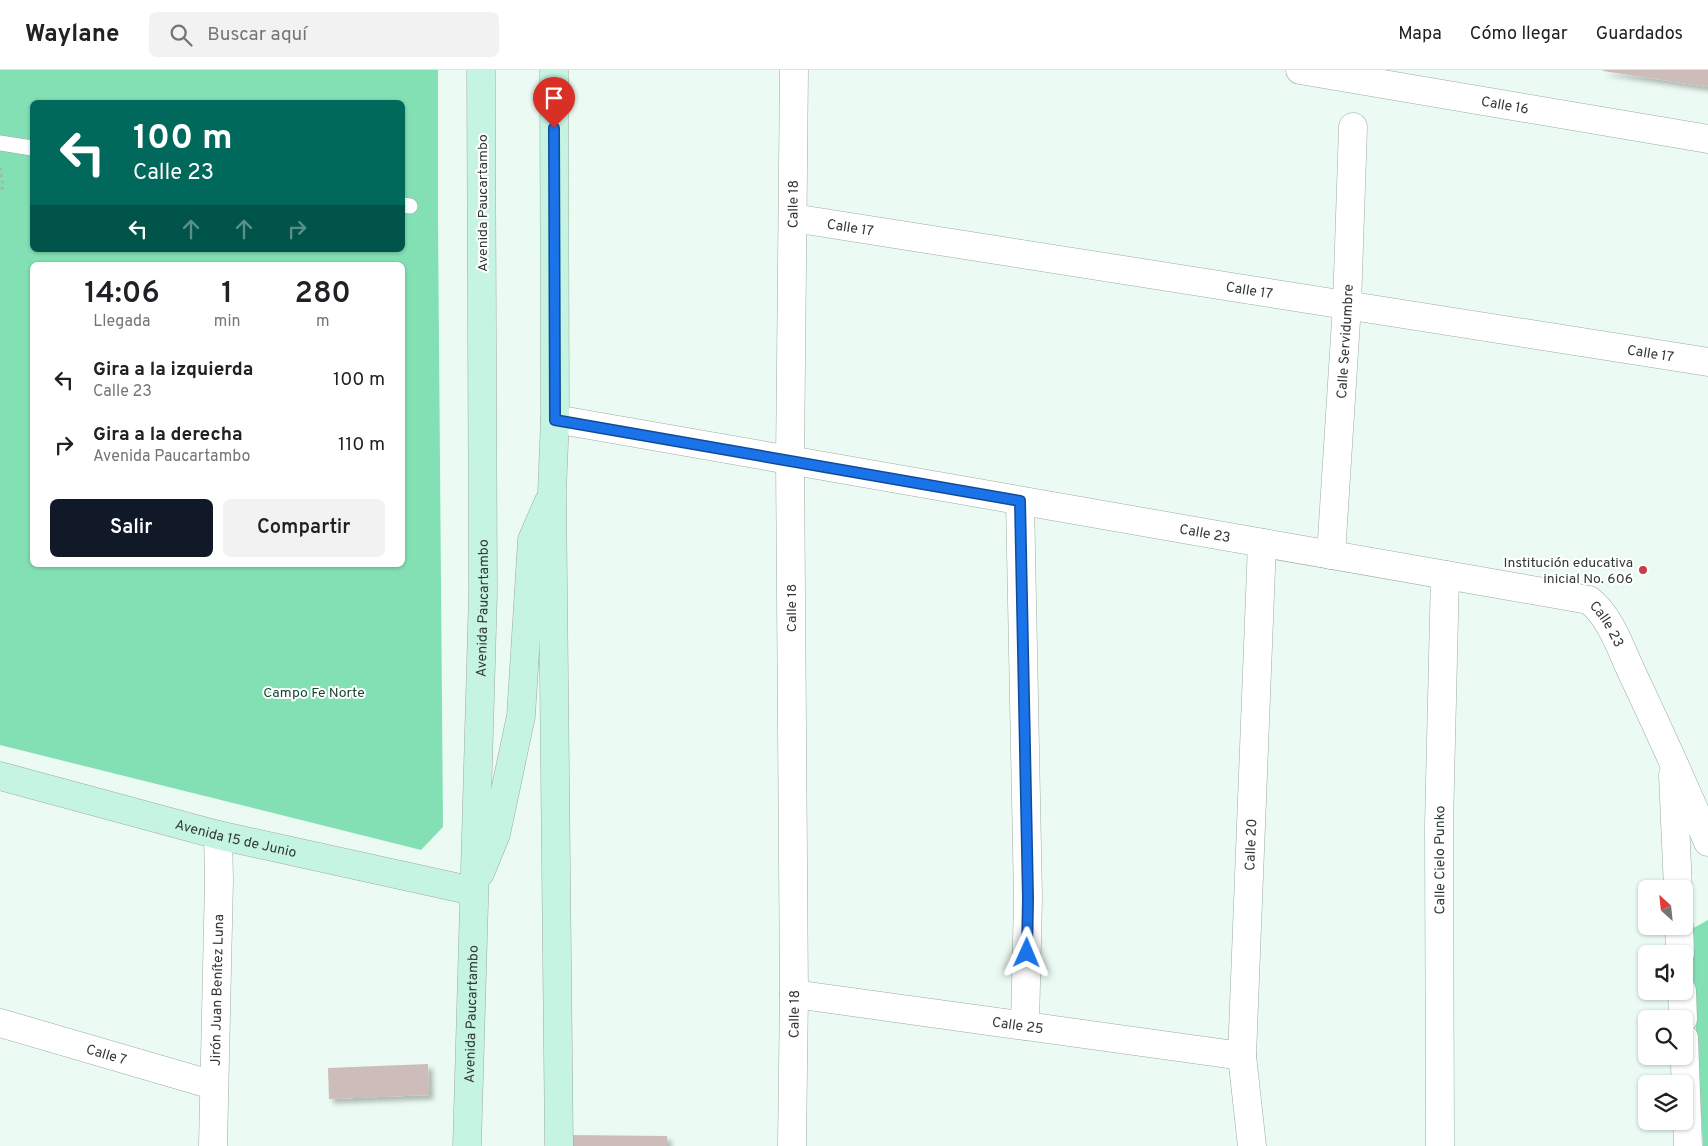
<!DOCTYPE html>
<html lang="es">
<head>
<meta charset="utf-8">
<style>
	:root { --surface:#fff; --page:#f2f2f2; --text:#202124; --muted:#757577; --line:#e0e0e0; --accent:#111827 }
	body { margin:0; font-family:Overpass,sans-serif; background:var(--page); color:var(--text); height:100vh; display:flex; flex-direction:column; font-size:19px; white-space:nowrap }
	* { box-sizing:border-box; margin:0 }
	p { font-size:16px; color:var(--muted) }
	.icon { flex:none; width:28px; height:28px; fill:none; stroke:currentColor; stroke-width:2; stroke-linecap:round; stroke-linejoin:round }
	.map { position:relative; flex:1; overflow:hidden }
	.details { position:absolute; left:30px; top:192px; width:375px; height:305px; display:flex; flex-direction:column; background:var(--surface); border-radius:8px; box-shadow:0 1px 4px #0004 }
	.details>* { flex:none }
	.guide { position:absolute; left:30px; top:30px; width:375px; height:152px; border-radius:8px; box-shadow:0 1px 4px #0004; background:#00695c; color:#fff; overflow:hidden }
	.needle { width:32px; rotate:333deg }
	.fabs { position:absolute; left:1638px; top:810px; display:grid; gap:10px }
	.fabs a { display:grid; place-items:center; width:55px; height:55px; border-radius:8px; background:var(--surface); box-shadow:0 1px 4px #0004; font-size:25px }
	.pin { position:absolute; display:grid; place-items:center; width:42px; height:42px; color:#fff; margin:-51px -21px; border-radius:50% 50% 50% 0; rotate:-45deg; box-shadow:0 0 5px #0007 }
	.pin .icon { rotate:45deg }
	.me { position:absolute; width:55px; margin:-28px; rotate:1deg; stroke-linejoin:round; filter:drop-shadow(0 0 4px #0008) }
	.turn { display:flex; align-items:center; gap:18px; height:105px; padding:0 20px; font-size:22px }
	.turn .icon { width:65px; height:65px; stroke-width:2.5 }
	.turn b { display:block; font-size:35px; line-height:42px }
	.lanes { display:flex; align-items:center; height:48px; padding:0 20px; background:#0003; justify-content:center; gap:25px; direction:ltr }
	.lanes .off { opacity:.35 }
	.eta { display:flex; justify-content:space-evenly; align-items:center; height:85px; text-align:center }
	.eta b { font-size:30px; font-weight:600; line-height:35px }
	.button { display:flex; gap:10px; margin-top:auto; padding:10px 20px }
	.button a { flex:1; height:58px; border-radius:8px; background:var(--accent); color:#fff; font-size:20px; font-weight:600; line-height:58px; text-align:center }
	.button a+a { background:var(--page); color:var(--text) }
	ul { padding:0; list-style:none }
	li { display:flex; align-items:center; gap:15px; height:65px; padding:0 20px }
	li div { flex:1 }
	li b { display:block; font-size:19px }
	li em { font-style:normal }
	header { display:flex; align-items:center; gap:30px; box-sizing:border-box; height:70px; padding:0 25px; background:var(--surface); border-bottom:1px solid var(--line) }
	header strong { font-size:24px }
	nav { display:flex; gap:28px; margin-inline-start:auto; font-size:18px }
	.search { width:350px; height:45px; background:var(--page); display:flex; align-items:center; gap:12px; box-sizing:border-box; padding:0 18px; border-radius:8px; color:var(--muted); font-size:19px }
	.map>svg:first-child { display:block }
	.green { fill:#83e0b5; fill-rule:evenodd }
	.building { fill:#cebcbb; filter:url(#shadow) }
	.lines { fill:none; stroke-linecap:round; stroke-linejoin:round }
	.lane-casing { stroke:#9caba3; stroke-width:16 }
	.street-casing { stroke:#9caba3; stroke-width:29 }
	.secondary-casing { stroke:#9caba3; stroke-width:29 }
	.path { stroke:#a7b3ad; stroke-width:3; stroke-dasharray:2.5 4; stroke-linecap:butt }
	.lane { stroke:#fff; stroke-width:15 }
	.street { stroke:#fff; stroke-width:28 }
	.secondary { stroke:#c6f4e2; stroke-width:28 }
	.route-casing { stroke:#114b97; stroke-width:12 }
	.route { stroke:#1a73e8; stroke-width:9 }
	.poi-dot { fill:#cb3b49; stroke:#fff; stroke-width:2 }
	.labels { text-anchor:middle; stroke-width:4; stroke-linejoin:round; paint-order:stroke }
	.street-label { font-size:14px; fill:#323835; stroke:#fff }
	.poi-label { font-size:14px; fill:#323835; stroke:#fff; text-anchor:end }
	.park-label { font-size:14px; fill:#154732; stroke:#fff }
</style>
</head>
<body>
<header>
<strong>Waylane</strong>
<div class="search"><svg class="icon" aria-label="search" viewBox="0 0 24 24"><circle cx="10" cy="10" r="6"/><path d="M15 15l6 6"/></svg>Buscar aquí</div>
<nav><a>Mapa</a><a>Cómo llegar</a><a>Guardados</a></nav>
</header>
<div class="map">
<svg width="1708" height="1076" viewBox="0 0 1708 1076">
	<defs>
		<filter id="shadow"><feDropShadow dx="4.5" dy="4.5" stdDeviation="2.5" flood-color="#0004"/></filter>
	</defs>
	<rect width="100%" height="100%" fill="#ebfbf3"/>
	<g class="green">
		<path d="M0,0H438V151L443,757L421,780L0,675ZM32,32H402V180H32ZM32,195H402V495H32Z"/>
		<path d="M1708,850V1076H1703L1690,860Z"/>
	</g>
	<g class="building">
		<path d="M1603,0H1708V17L1603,1Z"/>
		<path d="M428,994L429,1025L329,1029L328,998Z"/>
		<path d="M568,1065L667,1066V1076H568Z"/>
	</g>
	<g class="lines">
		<g class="lane-casing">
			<g id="lane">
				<path d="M0,73L32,78"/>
				<path d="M402,135L410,136"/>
			</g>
		</g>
		<g class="street-casing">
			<g id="street">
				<path id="s1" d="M1300,0L1708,69"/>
				<path id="s2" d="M793,148L1708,292"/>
				<path id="s3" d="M555,349L1589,530C1611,547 1621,580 1633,605C1659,660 1684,715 1708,772"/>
				<path d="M1020,431L1028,828L1025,956"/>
				<path id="s4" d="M1331,485L1347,235L1353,57"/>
				<path d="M1673,705L1678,819"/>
				<path d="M1679,856L1680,884"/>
				<path d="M1682,921L1683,949"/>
				<path id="s5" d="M794,924L1242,986"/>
				<path id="s6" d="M0,953L213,1015"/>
				<path d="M1684,968L1688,1076"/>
				<path id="s7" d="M213,1076L219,810L218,765"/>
				<path id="s8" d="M792,1076L794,924L790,391L794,0"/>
				<path id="s9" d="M1252,1076L1242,986L1262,473"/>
				<path id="s10" d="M1440,1076L1439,754L1445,505"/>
			</g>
		</g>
		<g class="secondary-casing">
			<g id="secondary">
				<path d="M554,0L555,349L552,422L559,1076"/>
				<path id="s11" d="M0,706L218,765L473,821"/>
				<path d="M480,803L496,764L521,646L532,470L548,433"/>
				<path id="s12" d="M467,1076L483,523L481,0"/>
			</g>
		</g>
		<path class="path" d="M0,98L3,116L0,124"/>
		<use href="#lane" class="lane"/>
		<use href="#street" class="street"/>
		<use href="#secondary" class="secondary"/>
	</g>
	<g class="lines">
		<g class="route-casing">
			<path id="route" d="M554,58L555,350L1020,431L1028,828L1027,883"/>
		</g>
		<use href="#route" class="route"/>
	</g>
	<circle class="poi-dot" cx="1643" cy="500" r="5"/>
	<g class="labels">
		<g class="street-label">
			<text dy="5" stroke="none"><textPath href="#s1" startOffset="208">Calle 16</textPath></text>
			<text transform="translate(482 133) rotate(-90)" y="5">Avenida Paucartambo</text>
			<text dy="5" stroke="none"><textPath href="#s8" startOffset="942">Calle 18</textPath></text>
			<text dy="5" stroke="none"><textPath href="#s2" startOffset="58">Calle 17</textPath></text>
			<text dy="5" stroke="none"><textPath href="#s2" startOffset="462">Calle 17</textPath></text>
			<text dy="5" stroke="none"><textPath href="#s4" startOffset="214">Calle Servidumbre</textPath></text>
			<text dy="5" stroke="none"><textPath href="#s2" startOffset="868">Calle 17</textPath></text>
			<text dy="5" stroke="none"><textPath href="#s3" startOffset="660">Calle 23</textPath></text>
			<text dy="5" stroke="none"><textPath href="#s12" startOffset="538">Avenida Paucartambo</textPath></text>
			<text transform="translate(791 538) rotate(-90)" y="5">Calle 18</text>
			<text dy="5" stroke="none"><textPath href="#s3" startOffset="1080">Calle 23</textPath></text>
			<text dy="5" stroke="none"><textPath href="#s11" startOffset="244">Avenida 15 de Junio</textPath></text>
			<text dy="5" stroke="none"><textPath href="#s9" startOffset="302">Calle 20</textPath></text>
			<text dy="5" stroke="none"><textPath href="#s10" startOffset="286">Calle Cielo Punko</textPath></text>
			<text dy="5" stroke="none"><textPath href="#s7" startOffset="156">Jirón Juan Benítez Luna</textPath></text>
			<text dy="5" stroke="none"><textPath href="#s12" startOffset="132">Avenida Paucartambo</textPath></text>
			<text dy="5" stroke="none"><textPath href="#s8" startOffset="132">Calle 18</textPath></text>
			<text dy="5" stroke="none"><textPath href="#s5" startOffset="226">Calle 25</textPath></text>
			<text dy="5" stroke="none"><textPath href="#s6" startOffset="111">Calle 7</textPath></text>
		</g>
		<g class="poi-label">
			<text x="1633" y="497">Institución educativa<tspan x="1633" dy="16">inicial No. 606</tspan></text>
		</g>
		<g class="park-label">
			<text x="314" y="627">Campo Fe Norte</text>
		</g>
	</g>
</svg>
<div class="fabs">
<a><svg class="needle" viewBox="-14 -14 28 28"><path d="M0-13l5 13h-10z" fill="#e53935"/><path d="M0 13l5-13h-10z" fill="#757577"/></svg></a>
<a><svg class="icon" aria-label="sound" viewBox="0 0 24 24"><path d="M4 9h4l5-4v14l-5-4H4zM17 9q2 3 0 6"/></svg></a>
<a><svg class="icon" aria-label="search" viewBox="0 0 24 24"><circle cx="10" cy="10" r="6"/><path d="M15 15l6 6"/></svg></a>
<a><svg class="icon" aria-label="layers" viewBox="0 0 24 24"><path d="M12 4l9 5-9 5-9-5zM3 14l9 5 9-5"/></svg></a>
</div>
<div class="pin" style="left:554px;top:58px;background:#d93025"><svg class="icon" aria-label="arrive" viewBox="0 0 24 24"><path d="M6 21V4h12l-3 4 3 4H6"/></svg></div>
<svg class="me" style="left:1027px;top:883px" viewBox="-20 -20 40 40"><path d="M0-17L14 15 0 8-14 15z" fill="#1a73e8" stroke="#fff" stroke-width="4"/></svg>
<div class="guide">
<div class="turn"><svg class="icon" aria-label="left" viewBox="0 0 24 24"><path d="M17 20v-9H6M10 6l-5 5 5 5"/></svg><div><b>100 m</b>Calle 23</div></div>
<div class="lanes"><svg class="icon" aria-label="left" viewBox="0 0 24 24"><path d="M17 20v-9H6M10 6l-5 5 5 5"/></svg><svg class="icon off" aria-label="ahead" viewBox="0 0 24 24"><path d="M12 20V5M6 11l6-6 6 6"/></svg><svg class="icon off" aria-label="ahead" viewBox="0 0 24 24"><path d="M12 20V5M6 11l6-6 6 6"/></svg><svg class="icon off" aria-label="right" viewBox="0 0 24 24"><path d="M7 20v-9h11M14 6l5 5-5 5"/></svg></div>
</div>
<section class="details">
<div class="eta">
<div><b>14:06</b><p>Llegada</p></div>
<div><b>1</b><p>min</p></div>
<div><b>280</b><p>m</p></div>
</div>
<ul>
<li><svg class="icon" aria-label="left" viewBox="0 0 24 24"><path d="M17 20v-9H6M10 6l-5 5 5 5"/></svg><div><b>Gira a la izquierda</b><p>Calle 23</p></div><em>100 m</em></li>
<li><svg class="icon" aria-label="right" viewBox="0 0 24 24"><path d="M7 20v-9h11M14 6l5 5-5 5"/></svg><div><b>Gira a la derecha</b><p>Avenida Paucartambo</p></div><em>110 m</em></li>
</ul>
<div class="button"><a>Salir</a><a>Compartir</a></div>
</section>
</div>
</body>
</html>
